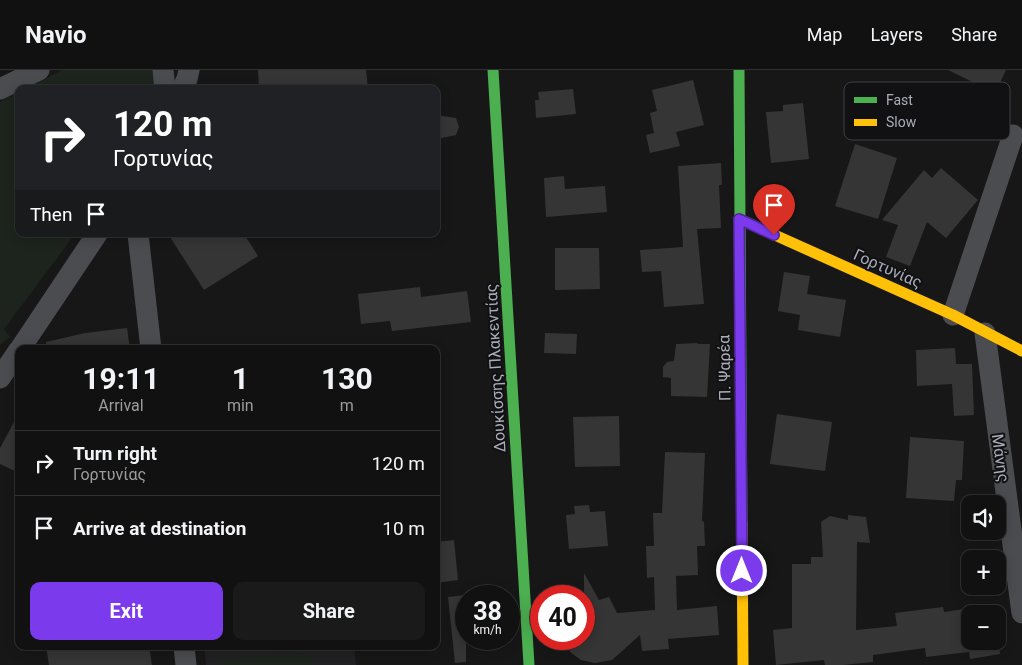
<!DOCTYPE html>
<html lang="en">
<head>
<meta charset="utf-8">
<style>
	:root { --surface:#111; --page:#1a1a1a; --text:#f1f3f6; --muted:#9c9d9f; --line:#303131; --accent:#7c3aed }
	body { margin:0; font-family:Roboto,sans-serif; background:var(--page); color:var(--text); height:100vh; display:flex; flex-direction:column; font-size:19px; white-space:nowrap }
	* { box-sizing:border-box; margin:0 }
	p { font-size:16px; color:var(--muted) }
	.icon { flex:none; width:28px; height:28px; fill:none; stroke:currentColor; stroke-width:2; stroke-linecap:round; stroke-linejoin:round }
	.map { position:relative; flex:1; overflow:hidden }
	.side { position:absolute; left:15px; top:275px; width:425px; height:305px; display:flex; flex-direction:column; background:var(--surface); border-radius:10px; box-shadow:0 2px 12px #0003,0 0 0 1px var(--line) }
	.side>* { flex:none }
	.top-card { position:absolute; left:15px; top:15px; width:425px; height:152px; border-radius:10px; box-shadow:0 2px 12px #0003,0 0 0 1px var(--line); background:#202124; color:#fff; overflow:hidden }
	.buttons { position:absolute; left:961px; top:425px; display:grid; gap:10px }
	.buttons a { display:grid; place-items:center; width:45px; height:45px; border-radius:10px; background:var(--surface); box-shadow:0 2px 12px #0003,0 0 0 1px var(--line); font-size:25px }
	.speed { position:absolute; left:455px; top:515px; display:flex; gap:10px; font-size:25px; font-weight:700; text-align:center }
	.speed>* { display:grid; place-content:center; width:65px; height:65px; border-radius:50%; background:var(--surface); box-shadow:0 2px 12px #0003,0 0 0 1px var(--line); line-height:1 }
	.speed small { font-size:12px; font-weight:400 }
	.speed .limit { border:8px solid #d22; background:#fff; color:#111 }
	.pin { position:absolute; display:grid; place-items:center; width:42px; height:42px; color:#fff; margin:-51px -21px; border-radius:50% 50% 50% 0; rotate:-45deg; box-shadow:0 0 5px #0007 }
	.pin .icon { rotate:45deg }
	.me { position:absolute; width:55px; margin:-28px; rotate:0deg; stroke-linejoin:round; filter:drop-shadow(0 0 4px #0008) }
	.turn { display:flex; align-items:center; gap:18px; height:105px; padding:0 15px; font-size:22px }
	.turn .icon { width:65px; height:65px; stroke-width:2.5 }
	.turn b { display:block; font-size:35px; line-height:42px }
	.then { display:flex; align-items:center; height:48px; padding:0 15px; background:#0003; gap:10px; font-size:19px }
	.eta { display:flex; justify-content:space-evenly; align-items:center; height:85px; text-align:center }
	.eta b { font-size:30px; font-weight:700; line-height:35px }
	.primary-button { display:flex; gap:10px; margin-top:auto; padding:10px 15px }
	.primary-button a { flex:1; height:58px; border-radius:10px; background:var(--accent); color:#fff; font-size:20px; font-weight:700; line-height:58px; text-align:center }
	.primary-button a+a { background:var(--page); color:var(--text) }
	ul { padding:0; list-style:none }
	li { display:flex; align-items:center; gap:15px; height:65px; padding:0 15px; border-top:1px solid var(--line) }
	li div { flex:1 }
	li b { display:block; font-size:19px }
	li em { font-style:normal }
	header { display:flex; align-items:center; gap:30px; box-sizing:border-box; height:70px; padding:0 25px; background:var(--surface); border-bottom:1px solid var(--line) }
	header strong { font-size:24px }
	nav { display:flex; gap:28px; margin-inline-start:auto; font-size:18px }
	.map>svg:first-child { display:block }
	.built { fill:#212123 }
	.green { fill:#1d241e }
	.building { fill:#353536 }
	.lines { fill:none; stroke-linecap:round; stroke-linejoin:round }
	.street { stroke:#4b4c50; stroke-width:21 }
	.fast { stroke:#4caf50; stroke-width:11 }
	.slow { stroke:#ffc107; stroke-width:11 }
	.route-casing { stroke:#51269a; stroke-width:12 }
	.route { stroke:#7c3aed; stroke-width:9 }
	.labels { text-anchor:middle; stroke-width:4; stroke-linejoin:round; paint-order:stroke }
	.street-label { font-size:16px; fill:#a8adb8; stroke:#111113 }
	.key { fill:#111113; stroke:#3e4045; stroke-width:1 }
	.key-label { font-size:14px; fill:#a8adb8 }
</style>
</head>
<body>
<header>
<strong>Navio</strong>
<nav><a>Map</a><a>Layers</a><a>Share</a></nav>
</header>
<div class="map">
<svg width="1022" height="595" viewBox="0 0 1022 595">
	<rect width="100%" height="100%" fill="#171717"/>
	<path class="built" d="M204,576H354L356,595H206Z"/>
	<g class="green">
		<path d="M62,0H154L162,19H26Z"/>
		<path d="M19,22V164H75L4,259L10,267L0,275V32Z"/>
		<path d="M312,584V595H222V589Z"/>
	</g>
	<g class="building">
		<path d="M258,0H366L368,19H259Z"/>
		<path d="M948,0H1006L995,23Z"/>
		<path d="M693,10L704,55L676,62L680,76L650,83L646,65L654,63L650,43L657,41L652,20Z"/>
		<path d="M573,19L576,44L536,48L535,30H539L538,22Z"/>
		<path d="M803,33L809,89L771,93L766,42L783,41V35Z"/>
		<path d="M436,45L456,48L459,57L456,65L436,69Z"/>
		<path d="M855,74L897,88L878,149L835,136Z"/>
		<path d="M721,93L722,115H719L721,158L697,159L704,234L664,237L661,201L642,202L640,180L683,177L678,96Z"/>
		<path d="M941,98L978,130L946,168L927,152L910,196L886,187L898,155L882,150L924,100L932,108Z"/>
		<path d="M564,106L565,119L605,116L607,142L546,147L544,108Z"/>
		<path d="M168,164H244L258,186L204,220Z"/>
		<path d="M555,178H599L600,219L555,220Z"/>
		<path d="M784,202L810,206L807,224L846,230L840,267L798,260L800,245L778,241Z"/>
		<path d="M420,217L421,227L467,221L471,252L392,261L390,251L361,254L358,224Z"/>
		<path d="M127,258L130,279H47L46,272L85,263Z"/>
		<path d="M545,263L577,264L576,284L544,283Z"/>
		<path d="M698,273L697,274H710L707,327L671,326V308L663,307V297L667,292L674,291L676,274Z"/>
		<path d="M955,278L956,294H972L974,345L954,346L952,314L917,316L916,280Z"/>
		<path d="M19,343V403L0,394V378Z"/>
		<path d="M777,344L832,352L825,401L770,394Z"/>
		<path d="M619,346L620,396L575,397L573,347Z"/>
		<path d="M910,367L964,371L962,410H956L954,431L906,428Z"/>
		<path d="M665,382L705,383L702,452L704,451L705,476H697L698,505L676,506L677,540L717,536L719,565L668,569L669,579L642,581L640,565L612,590L595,593L581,590L570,582L569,574L577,569H584V503L599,530L609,527L617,543L655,540L654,507L647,508L646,476H654L653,443H662Z"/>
		<path d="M589,435L590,442L605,441L608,476L569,479L566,445L575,444L574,436Z"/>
		<path d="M848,445L866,447L870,473L857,472L856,560L897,556L895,543L943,537L944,542L991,535L993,544H970V571H998L1000,584L970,589L969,582L926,587L925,578L873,585V592L843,595H825L824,590L776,595L773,560L792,558V494H811V487H823L821,452L830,446L848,450Z"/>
		<path d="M454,470L458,510L436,513V472Z"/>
		<path d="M466,525V592L455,593L448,527Z"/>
		<path d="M46,576H149L152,595H49Z"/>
	</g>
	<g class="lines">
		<g class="street">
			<path d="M163,0L165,19"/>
			<path d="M0,19L39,0"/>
			<path d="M182,19L187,9L189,0"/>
			<path d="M138,164L151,279"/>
			<path d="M953,245L1013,65"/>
			<path d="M985,263L1022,543"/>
			<path d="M20,279L97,164"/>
			<path d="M0,308L19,280"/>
			<path d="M184,576L186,595"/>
		</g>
		<g class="fast">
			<path d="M493,0L529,595"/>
			<path d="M739,0L742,454"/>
		</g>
		<g class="slow">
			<path d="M739,149L953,245L1022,281"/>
			<path d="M742,454L743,595"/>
		</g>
	</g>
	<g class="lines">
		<g class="route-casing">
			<path id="route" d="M742,501L739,149L774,165"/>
		</g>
		<use href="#route" class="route"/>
	</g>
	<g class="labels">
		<g class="street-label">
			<text transform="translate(888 198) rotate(24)" y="6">Γορτυνίας</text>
			<text transform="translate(495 298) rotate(-93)" y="6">Δουκίσσης Πλακεντίας</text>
			<text transform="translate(724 298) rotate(-91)" y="6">Π. Ψαρέα</text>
			<text transform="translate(1001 388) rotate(82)" y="6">Μάνης</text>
		</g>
	</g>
	<rect x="844" y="12" width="166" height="58" rx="8" class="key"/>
	<rect x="854" y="27" width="23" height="6" fill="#4caf50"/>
	<rect x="854" y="49" width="23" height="7" fill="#ffc107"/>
	<g class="key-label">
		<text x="886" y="35">Fast</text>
		<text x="886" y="57">Slow</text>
	</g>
</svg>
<div class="buttons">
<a><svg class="icon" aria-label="sound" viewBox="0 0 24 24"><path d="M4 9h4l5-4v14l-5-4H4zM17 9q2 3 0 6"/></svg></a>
<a>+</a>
<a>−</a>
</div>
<div class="speed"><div>38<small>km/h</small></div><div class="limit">40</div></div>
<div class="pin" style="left:774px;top:165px;background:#d93025"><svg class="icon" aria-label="arrive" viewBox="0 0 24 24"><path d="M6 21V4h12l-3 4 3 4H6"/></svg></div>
<svg class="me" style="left:742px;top:501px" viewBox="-20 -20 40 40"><circle r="17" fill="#7c3aed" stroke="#fff" stroke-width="3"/><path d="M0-11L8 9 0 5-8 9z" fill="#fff"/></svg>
<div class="top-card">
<div class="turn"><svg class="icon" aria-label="right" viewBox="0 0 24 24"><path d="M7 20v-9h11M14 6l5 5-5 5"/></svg><div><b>120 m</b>Γορτυνίας</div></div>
<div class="then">Then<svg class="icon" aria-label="arrive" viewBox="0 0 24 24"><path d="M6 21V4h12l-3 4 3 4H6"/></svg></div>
</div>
<section class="side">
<div class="eta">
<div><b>19:11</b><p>Arrival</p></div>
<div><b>1</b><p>min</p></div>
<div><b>130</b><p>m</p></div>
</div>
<ul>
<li><svg class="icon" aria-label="right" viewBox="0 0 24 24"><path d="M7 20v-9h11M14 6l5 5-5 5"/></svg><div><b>Turn right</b><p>Γορτυνίας</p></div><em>120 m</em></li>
<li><svg class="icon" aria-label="arrive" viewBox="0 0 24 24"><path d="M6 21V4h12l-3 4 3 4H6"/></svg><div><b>Arrive at destination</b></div><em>10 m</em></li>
</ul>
<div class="primary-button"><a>Exit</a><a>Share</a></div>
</section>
</div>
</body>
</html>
